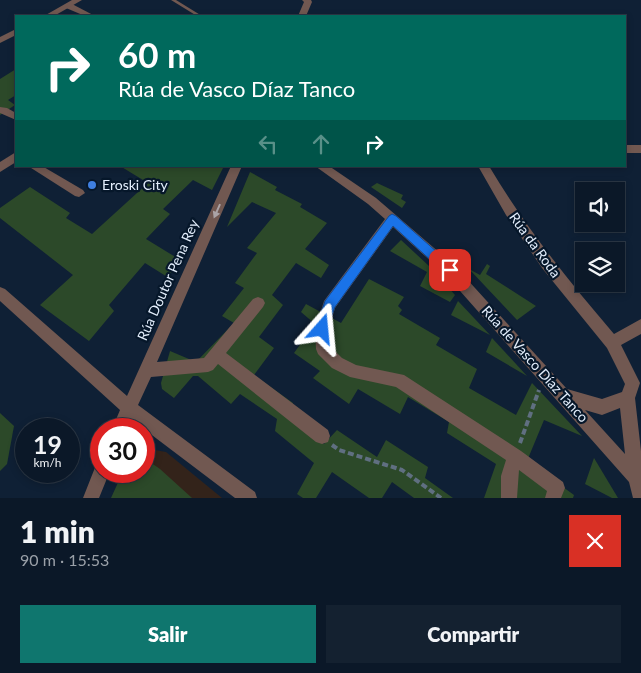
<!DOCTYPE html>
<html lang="es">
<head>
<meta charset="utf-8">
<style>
	:root { --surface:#0b1828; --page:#142130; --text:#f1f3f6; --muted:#9aa0a8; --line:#2b3745; --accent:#0f766e }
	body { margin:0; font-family:Lato,sans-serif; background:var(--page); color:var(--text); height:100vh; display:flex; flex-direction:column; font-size:19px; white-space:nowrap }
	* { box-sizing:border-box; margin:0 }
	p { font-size:16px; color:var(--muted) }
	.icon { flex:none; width:28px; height:28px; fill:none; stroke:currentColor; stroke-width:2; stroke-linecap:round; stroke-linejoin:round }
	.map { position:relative; height:498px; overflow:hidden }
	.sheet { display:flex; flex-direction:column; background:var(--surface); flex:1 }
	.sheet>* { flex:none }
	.banner { position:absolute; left:15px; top:15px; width:611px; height:152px; border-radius:0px; box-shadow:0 2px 8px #0003,0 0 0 1px var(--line); background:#00695c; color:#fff; overflow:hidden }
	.fabs { position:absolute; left:575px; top:182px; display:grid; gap:10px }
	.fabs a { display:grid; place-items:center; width:50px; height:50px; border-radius:0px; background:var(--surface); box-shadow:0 2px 8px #0003,0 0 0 1px var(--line); font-size:25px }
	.speed { position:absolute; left:15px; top:418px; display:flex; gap:10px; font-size:25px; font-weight:700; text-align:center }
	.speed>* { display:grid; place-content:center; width:65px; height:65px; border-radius:50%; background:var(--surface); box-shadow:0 2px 8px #0003,0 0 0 1px var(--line); line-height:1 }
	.speed small { font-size:12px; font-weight:400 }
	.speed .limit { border:8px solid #d22; background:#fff; color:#111 }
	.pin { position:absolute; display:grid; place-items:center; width:42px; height:42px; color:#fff; margin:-21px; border-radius:10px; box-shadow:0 2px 8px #0006 }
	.me { position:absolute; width:55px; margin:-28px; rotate:18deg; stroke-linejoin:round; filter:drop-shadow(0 0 4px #0008) }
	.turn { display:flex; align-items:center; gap:18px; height:105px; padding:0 20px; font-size:22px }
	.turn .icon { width:65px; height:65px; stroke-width:2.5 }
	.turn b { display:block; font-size:35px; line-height:42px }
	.lanes { display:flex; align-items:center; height:48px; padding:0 20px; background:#0003; justify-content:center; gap:25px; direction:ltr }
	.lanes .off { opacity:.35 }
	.round { display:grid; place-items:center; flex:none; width:52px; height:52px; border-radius:0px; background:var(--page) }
	.head { display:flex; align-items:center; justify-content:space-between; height:85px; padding:0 20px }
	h1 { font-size:30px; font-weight:800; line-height:38px }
	.action { display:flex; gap:10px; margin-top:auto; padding:10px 20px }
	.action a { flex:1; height:58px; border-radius:0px; background:var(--accent); color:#fff; font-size:20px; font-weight:800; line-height:58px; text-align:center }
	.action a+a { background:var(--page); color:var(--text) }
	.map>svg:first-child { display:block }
	.education { fill:#33231a }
	.green { fill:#2c4929 }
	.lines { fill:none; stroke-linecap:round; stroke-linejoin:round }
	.path { stroke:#606f81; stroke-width:4; stroke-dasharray:6 3; stroke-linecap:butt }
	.service { fill:#715851; fill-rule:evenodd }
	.minor { fill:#715851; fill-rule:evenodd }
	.tertiary { fill:#715851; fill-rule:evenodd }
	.oneway { fill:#aaa3a6 }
	.route { fill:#1a73e8; stroke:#114b97 }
	.shop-dot { fill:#3f7fe0; stroke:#06172a; stroke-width:2 }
	.labels { text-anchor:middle; stroke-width:4.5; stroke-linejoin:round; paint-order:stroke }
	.poi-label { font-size:14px; fill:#e3eefc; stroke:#06172a; text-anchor:start }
	.street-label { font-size:14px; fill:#e3eefc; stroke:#06172a }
</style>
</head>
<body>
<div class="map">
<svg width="641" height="498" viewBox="0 0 641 498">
	<rect width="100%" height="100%" fill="#0f2035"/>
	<path class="education" d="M144,448L166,452L222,498H114L144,471Z"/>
	<g class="green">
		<path d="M16,69V95L8,100L15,105L0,115V79Z"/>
		<path d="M120,166H224L212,190L193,180L163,209L170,214L146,239L177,258L169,278L145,263L109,305L114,311L89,341L40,305L73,275L0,218V208L30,187L70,213L66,218L92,234L148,183Z"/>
		<path d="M250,172L277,187L275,190L302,204L300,207L327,223L305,249L329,265L321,278L296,263L272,295L283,305L259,337L274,348L254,375L293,403L288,417L324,444L337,430L377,457L386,440L428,467L425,478L453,498H414L392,482L382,498H369L332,472L316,498H303L297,494L314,463L275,431L277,419L240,394L231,404L198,376H193L174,398L162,389L161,383L170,351L196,362L234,323L222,316L244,288L235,283L257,253L247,248L276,213L252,202L227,227Z"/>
		<path d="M377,183L403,195L401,199L406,202L402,208L371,187Z"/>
		<path d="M401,240L429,266L455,295L450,302L420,286L427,272L390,251Z"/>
		<path d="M487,264L490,266L486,274L536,306L517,320L469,269L480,275Z"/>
		<path d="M369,279L404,297L398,306L402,310L399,314L440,338L436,345L477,369L469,388L516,415L532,383L582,436L544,420L527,461L574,495L573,498H484L496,464L447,433L449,422L408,397L400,414L358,389L349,404L313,378L320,371L294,353L315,324L301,312L306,304L341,323Z"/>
		<path d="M458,301L490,335L451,315Z"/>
		<path d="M492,338L527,376L486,352Z"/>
		<path d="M0,413L14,426L7,464L0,471Z"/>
		<path d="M594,458L618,498H612L585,484Z"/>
		<path d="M147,460L160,469L192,498H111L121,476L125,471H144V461Z"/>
	</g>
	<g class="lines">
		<g class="path">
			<path d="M520,443L539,390"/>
			<path d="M332,445L339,450L402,470L441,498"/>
		</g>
		<path class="service" d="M171,0H176L202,16H197Z"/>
		<g class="minor">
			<path d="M302,0H311L312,2L306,16H298L304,2Z"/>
			<path d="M66,4H72L95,16H85L66,8Z"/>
			<path d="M0,107L7,108L16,113V120L0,113Z"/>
			<rect x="625" y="145" width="16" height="8"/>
			<path d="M16,152V162L0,172V162Z"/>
			<path d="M28,166H42L83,190L85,193L79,197L75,196Z"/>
			<path d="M231,166H242L157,362L204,358L253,299L258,297L263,299L265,303L263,307L226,353L328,430L330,436L328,442L322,444L316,442L218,364L213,370L208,372L151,377L138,405L255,492L257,498H235L132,420L128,429H112L120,410L0,301V287L5,289L127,396Z"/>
			<path d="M315,166H329L376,198L455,266L567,389L602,399L622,392L625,384L607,348L542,268L506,215L478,166H489C526,228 567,279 614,334L641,319V334L621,345L640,383L635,398L641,451V498H633L629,482L445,274L393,227L335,308L329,329L330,346L342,358L356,365L404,375L521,451L563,482L565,488L561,498H545L547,491L519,470L517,498H501V476L506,460L396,387L350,377L332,368L318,354L316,349L315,329L324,301L385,219L368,204ZM620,408L625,454L585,410L602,415Z"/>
			<path d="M101,463V471H110L99,498H83L96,465Z"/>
		</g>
		<g class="tertiary">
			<path d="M72,0H82L54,16H44Z"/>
			<path d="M16,29V35L0,43V37Z"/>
		</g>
	</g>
	<defs><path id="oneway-solid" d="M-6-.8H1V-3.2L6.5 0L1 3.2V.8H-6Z" transform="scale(1.25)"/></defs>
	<use class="oneway" href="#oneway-solid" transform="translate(217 211) rotate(114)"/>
	<path class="route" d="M392,214L396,216L454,267L456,270L454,274L450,275L446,274L393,226L335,307L326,333L322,335L317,333L315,329L325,301L389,216Z"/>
	<circle class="shop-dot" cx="92" cy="185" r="5"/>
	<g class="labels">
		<g class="poi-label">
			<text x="102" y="190">Eroski City</text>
		</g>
		<g class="street-label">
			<text transform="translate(535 245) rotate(54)" y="5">Rúa da Roda</text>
			<text transform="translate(168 280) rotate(-66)" y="5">Rúa Doutor Pena Rey</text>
			<text transform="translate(535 364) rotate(48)" y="5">Rúa de Vasco Díaz Tanco</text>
		</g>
	</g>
</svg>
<div class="fabs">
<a><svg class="icon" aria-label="sound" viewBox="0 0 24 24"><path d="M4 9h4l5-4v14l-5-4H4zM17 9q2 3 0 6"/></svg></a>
<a><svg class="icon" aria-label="layers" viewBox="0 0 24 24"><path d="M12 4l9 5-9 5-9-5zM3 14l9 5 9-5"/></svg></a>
</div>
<div class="speed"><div>19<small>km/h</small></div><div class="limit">30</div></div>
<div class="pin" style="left:450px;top:270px;background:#d93025"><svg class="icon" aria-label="arrive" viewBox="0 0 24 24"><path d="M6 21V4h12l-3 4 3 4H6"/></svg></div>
<svg class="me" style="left:322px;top:329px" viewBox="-20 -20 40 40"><path d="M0-17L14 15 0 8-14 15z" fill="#1a73e8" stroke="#fff" stroke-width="4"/></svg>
<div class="banner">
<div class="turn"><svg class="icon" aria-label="right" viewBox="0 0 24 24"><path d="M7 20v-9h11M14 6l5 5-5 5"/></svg><div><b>60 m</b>Rúa de Vasco Díaz Tanco</div></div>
<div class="lanes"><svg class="icon off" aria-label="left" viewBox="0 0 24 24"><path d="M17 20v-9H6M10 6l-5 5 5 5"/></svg><svg class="icon off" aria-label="ahead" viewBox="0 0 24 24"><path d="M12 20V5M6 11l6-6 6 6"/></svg><svg class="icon" aria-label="right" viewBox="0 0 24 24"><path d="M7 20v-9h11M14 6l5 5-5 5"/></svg></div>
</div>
</div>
<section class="sheet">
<div class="head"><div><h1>1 min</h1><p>90 m · 15:53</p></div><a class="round" style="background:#d93025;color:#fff"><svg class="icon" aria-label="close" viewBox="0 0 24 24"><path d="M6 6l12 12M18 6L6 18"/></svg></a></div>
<div class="action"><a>Salir</a><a>Compartir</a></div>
</section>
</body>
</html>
